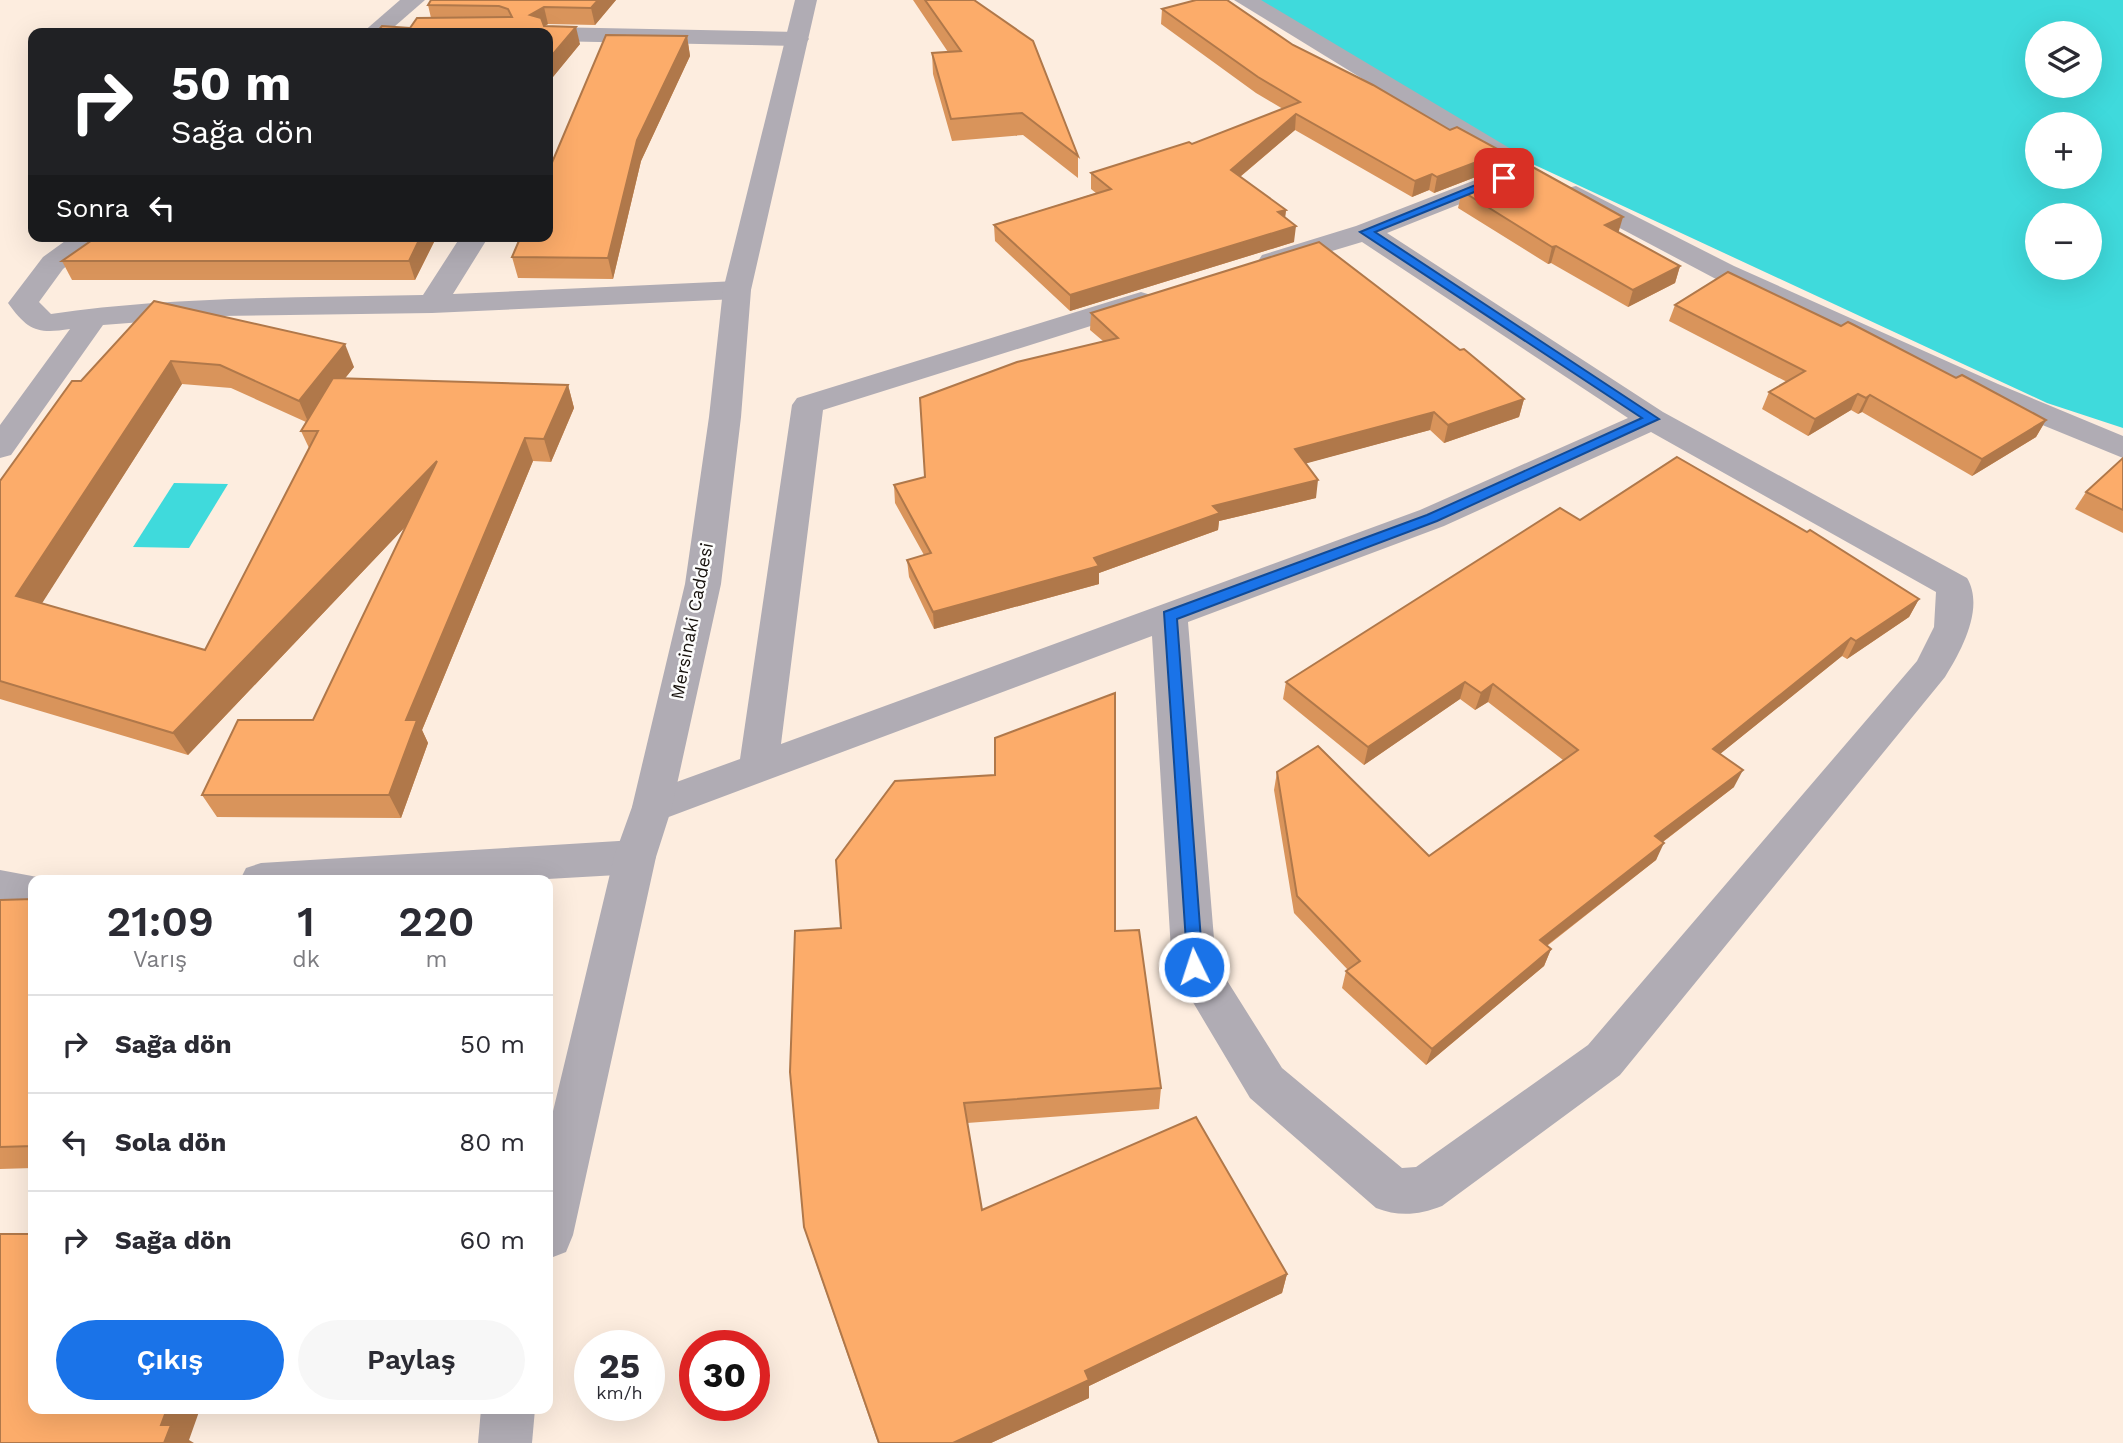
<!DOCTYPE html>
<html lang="tr">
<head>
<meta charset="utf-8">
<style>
	:root { --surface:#fff; --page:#f7f7f7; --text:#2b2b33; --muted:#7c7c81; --line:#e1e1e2; --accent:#1a73e8 }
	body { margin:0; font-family:"Work Sans",sans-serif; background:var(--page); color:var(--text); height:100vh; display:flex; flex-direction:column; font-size:26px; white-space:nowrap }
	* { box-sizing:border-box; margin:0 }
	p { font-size:23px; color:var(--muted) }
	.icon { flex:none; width:38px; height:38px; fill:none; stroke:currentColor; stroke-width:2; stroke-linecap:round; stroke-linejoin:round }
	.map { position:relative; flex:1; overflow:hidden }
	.panel { position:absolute; left:28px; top:875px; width:525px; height:539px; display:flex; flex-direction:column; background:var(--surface); border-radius:14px; box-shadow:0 7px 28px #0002 }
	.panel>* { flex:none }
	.hud { position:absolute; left:28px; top:28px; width:525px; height:214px; border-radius:14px; box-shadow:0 7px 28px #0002; background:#202124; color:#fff; overflow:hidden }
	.buttons { position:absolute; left:2025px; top:21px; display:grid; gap:14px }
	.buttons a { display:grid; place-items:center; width:77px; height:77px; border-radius:50%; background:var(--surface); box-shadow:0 7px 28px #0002; font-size:35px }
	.speed { position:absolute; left:574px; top:1330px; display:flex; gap:14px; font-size:35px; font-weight:700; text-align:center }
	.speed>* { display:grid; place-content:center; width:91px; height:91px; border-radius:50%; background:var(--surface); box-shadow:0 7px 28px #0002; line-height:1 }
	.speed small { font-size:18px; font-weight:400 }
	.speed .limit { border:10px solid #d22; background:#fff; color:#111 }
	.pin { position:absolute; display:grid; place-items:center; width:60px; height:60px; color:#fff; margin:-30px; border-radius:14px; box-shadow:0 4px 10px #0006 }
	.me { position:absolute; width:77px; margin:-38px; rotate:356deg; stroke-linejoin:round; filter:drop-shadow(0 0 5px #0008) }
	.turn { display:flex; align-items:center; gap:24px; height:147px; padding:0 28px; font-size:32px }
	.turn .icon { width:91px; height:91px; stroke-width:2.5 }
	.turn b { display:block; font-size:49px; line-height:60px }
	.then { display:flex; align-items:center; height:66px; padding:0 28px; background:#0003; gap:14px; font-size:26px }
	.eta { display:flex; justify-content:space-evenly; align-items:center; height:119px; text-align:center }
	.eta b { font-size:42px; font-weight:600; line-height:49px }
	.action { display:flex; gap:14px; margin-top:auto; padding:14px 28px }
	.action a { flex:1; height:80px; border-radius:42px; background:var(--accent); color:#fff; font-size:28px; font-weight:600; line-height:80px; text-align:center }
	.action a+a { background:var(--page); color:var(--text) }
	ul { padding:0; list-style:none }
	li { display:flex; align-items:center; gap:21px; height:98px; padding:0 28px; border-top:2px solid var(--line) }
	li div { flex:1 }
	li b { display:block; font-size:26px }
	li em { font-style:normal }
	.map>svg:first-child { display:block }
	.water { fill:#3fdadc; fill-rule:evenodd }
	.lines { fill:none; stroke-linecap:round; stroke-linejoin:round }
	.minor { fill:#b0acb4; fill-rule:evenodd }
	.tertiary { fill:#b0acb4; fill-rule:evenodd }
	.wall { fill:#d9945b; fill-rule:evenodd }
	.shaded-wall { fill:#b0784a }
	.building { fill:#fcac6a; stroke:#b0784a; stroke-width:2 }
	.route { fill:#1a73e8; stroke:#114b97; stroke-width:2 }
	.labels { text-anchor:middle; stroke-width:5; stroke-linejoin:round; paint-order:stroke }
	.street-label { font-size:18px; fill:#16110c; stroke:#fdfdfd }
</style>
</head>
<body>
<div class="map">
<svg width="2123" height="1443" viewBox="0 0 2123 1443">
	<rect width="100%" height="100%" fill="#fdeddf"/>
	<g class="water">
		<path d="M1260,0H2123V428L2047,403L1399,102ZM2037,33H2090V86H2037ZM2037,124H2090V177H2037ZM2037,215H2090V268H2037Z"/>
		<path d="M174,483L228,484L189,548L133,547Z"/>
	</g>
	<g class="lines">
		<g class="minor">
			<path d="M400,0H425L387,33H362Z"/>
			<path d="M1234,0H1261L1511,149L1515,154L1511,159H1493Z"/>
			<path d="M548,27L797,32L805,34L809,39L805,44L797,46L548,41V33H537Z"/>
			<path d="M1509,167L1518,169L1522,175L1518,181L1387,233L1663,412L1967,578C1985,608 1961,651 1945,677L1620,1075L1442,1206C1419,1215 1399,1217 1376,1208L1250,1098L1172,967L1152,636L666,818L652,823L638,818L632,807L638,796L740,759L792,405L797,398L1131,295L1141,292L1151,295L1156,301L1151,307L823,410L781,744L1420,510L1628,418L1362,242L1272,269L1262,267L1258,261L1262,255L1356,226ZM1651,432L1936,592L1934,627L1917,661L1588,1045L1416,1167L1402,1168L1282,1068L1216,963L1188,622L1444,526Z"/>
			<path d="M1576,186L1734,266L1998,384L2123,436V458L1976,398L1714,278L1567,200L1563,194L1567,188Z"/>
			<path d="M72,236H104L63,269L39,302L51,314C173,296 299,298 423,295L461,236H489L453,294L737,281L747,284L751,290L747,296L737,299L432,313L220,316L103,325L11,455L0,458V425L70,329C38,334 28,331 8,303L43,257Z"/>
			<path d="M635,840L650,845L656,857L650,869L635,874L530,880H240L246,868L261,863Z"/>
			<path d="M0,870L48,879L33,880V908L0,904Z"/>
		</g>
		<g class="tertiary">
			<path d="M795,0H817L751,290L741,417L721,584L672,807L656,857L573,1235L566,1252L548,1259V1132L614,857L632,807L685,584L709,417L723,290Z"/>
			<path d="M481,1409H535L532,1443H478Z"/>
		</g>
	</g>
	<g class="wall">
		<path d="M431,0H616L595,25L548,24L545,26L580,44L548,83V33L410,28L431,18L428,5Z"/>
		<path d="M913,0H974L1078,156V178L1023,135L952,141L933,74L932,53L948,52Z"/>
		<path d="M1162,9L1293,45L1499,168L1434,193L1429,190L1412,197L1295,130L1240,177L1286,210L1285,217L1294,242L1070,311L995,241L994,225L1096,193L1091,189V173L1192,144L1283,109L1256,93L1161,24Z"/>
		<path d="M687,36L690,56L641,161L613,279L518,278L512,257Z"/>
		<path d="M1462,191L1619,233L1680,266L1675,283L1628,307L1551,263L1548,264L1458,208Z"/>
		<path d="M98,236H437L415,280H72L62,261Z"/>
		<path d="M154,301L354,367L345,378L568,385L574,408L551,462L533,461L422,730L428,743L401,818L217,817L202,795L313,720L406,526L188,755L0,699V481ZM182,384L231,388L306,422L301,431L309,448L205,650L41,604Z"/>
		<path d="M1675,305L1841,326L1956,378L2046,420L2036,437L1972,476L1862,412L1858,414L1851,410L1808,436L1762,409L1769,392L1787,382L1669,321Z"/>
		<path d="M1091,313L1524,399L1519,417L1444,443L1430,430L1306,463L1316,498L1219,521L1218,530L1099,573V584L934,629L909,577L907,560L924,555L895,503L894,485L925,477L1103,341L1090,330Z"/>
		<path d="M2123,458V533L2075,509L2086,492Z"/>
		<path d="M1580,520L1919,599L1909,617L1847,659L1842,656L1720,754L1734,787L1663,842L1656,860L1547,946L1551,949L1544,966L1426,1065L1342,988L1346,971L1348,970L1294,913L1274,790L1277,772L1429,856L1563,760L1488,702L1475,710L1460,699L1364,765L1283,699L1286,682Z"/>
		<path d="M33,899V1168L0,1169V900Z"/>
		<path d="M1115,931L1161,1088L1159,1109L967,1123L982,1210L1287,1274L1282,1293L1089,1386V1398L991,1443H878L810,1246L804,1227Z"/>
	</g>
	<g class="shaded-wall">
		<path d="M598,0H616L595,25L591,8Z"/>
		<path d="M544,7L548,24L534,32L530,15Z"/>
		<path d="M576,27L580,44L548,83V60Z"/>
		<path d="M687,36L690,56L641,161L613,279L608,258L637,140Z"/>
		<path d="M1296,114L1295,130L1229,186L1231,170Z"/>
		<path d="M1503,152L1499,168L1434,193L1437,177Z"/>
		<path d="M1432,174L1429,190L1412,197L1415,181Z"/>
		<path d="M1286,210L1284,226L1278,212Z"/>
		<path d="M1623,217L1618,234L1605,225Z"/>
		<path d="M1296,226L1294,242L1070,311V295Z"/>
		<path d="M421,236H437L415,280L409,261Z"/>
		<path d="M1556,246L1551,263L1548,264L1552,247Z"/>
		<path d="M1680,266L1675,283L1628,307L1633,290Z"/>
		<path d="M345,344L354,367L309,424L299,401Z"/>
		<path d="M171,361L182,384L32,619L16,596Z"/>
		<path d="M568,385L574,408L551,462L544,439Z"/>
		<path d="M1858,394L1851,410L1808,436L1815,419Z"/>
		<path d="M1870,395L1862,412L1858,414L1866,398Z"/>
		<path d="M1524,399L1519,417L1444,443L1448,425Z"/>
		<path d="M1434,412L1430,430L1293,467L1295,449Z"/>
		<path d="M2046,420L2036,437L1972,476L1982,459Z"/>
		<path d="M525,438L533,461L422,730L428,743L401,818L389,795L406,720Z"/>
		<path d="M437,461L446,484L188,755L173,733Z"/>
		<path d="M1318,480L1316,498L1219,521L1218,530L1099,573V584L934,629L933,612L1094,558L1213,506Z"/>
		<path d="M1919,599L1909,617L1847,659L1856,641Z"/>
		<path d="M1851,638L1842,656L1705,766L1713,749Z"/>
		<path d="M1465,682L1460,699L1364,765L1368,747Z"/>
		<path d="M1493,684L1488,702L1475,710L1481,693Z"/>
		<path d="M1743,770L1734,787L1648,853L1655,836Z"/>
		<path d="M1664,843L1656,860L1533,956L1540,940Z"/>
		<path d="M1551,949L1544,966L1426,1065L1432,1049Z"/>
		<path d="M1287,1274L1282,1293L1089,1386V1398L991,1443H953L1085,1371Z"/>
		<path d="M167,1409H200L189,1440L194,1443H164L161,1425Z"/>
	</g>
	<g class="building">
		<path d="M431,0H598L591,8L544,7L530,15L541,18L544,26L576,27L548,60V33H376L382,26L410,28L417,18L512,17L508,9L499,6L428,5Z"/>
		<path d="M925,0H974L1033,41L1078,156L1022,113L951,119L932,53L961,51Z"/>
		<path d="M1196,0H1227L1293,45L1373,85L1450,130L1457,127L1503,152L1437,177L1432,174L1415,181L1296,114L1231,170L1286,210L1278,212L1296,226L1070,295L994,225L1111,189L1091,173L1189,142L1192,144L1300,102L1258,77L1162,9Z"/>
		<path d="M606,35L687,36L637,140L608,258L512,257L521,236H548V172Z"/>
		<path d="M1529,165L1623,217L1605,225L1680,266L1633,290L1556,246L1552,247L1462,191Z"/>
		<path d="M98,236H421L409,261H62Z"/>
		<path d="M1319,242L1460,350L1464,349L1524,399L1448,425L1434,412L1295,449L1318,480L1213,506L1220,513L1094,558L1099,566L933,612L907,560L931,553L894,485L925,477L920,398L1017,362L1118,338L1091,313Z"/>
		<path d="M1728,272L1841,326L1848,322L1854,325L1956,378L1962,375L2046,420L1982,459L1870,395L1866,398L1858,394L1815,419L1769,392L1805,371L1675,305Z"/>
		<path d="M154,301L345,344L299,401L220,365L171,361L16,596L205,650L318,431H301L333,378L568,385L544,439L525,438L406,720H417L389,795H202L238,720H313L437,461L173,733L0,681V481L72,381H81Z"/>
		<path d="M1677,457L1807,532L1810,530L1919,599L1856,641L1851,638L1713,749L1743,770L1655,836L1664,843L1540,940L1551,949L1432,1049L1346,971L1360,961L1297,896L1277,772L1318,746L1429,856L1578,750L1493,684L1481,693L1465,682L1368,747L1286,682L1560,508L1580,520Z"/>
		<path d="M2123,458V510L2086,492Z"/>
		<path d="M1115,693V931L1139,930L1161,1088L964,1103L982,1210L1196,1117L1287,1274L1085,1371L1089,1380L953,1443H879L804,1227L790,1072L795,931L841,928L836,860L895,781L995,775V738Z"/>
		<path d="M33,899V1146L0,1147V900Z"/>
		<path d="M0,1234H33V1409H167L161,1425H171L164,1443H0Z"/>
	</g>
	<path class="route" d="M1500,175L1509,178L1375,232L1659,419L1437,521L1177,619L1203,967L1200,972H1188L1164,612L1427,515L1642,418L1360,232Z"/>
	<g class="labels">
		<g class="street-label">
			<text transform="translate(692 621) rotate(-79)" y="6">Mersinaki Caddesi</text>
		</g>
	</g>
</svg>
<div class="buttons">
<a><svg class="icon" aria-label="layers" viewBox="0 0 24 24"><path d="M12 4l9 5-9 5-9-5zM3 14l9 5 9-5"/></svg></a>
<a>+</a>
<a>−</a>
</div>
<div class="speed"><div>25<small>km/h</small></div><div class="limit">30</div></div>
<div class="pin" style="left:1504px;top:178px;background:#d93025"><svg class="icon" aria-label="arrive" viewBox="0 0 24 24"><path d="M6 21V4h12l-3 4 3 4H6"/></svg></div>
<svg class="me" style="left:1194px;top:967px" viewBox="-20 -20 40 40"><circle r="17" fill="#1a73e8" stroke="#fff" stroke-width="3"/><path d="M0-11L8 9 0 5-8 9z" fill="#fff"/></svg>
<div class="hud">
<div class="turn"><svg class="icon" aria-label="right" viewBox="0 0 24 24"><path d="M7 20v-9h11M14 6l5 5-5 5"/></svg><div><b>50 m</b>Sağa dön</div></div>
<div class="then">Sonra<svg class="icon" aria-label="left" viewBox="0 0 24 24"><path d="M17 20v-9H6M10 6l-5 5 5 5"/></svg></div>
</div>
<section class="panel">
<div class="eta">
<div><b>21:09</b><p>Varış</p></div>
<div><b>1</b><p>dk</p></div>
<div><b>220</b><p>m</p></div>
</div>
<ul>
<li><svg class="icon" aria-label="right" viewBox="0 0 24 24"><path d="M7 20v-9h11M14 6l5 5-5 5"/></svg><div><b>Sağa dön</b></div><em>50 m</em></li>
<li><svg class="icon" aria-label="left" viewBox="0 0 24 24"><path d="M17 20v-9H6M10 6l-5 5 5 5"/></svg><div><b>Sola dön</b></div><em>80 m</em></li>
<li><svg class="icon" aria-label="right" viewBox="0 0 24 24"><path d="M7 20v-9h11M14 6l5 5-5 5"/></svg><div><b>Sağa dön</b></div><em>60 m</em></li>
</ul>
<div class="action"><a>Çıkış</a><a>Paylaş</a></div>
</section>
</div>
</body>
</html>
